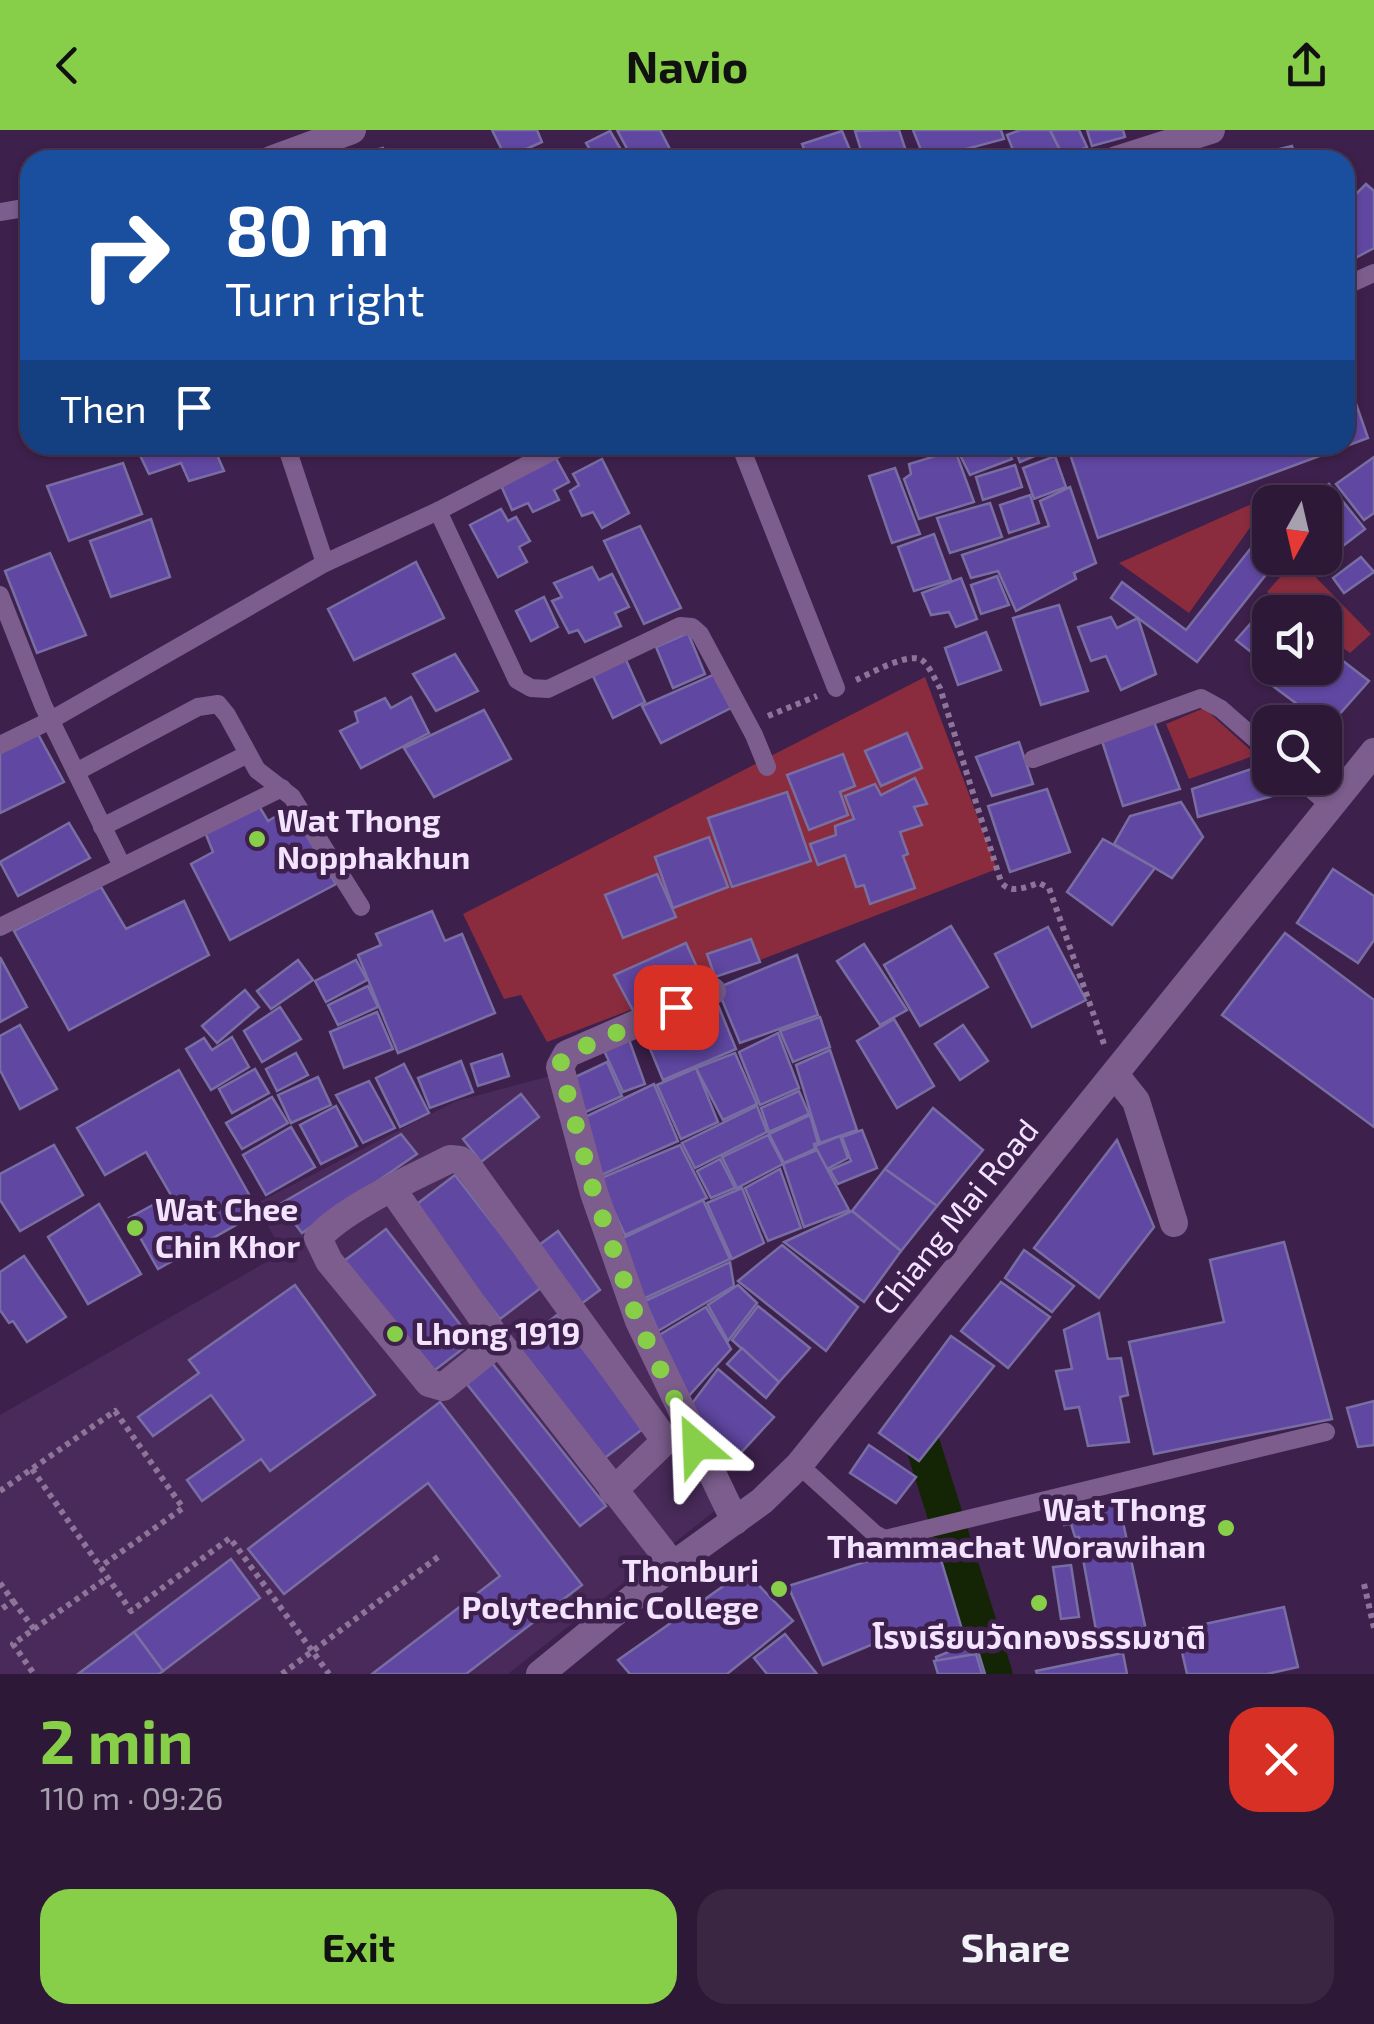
<!DOCTYPE html>
<html lang="en">
<head>
<meta charset="utf-8">
<style>
	:root { --surface:#2e1838; --page:#3a2543; --text:#f1f3f6; --muted:#a7a0ae; --line:#493753; --accent:#88cf49 }
	body { margin:0; font-family:"Exo 2","Noto Sans Thai",sans-serif; background:var(--page); color:var(--text); height:100vh; display:flex; flex-direction:column; font-size:38px; white-space:nowrap }
	* { box-sizing:border-box; margin:0 }
	p { font-size:32px; color:var(--muted) }
	.icon { flex:none; width:55px; height:55px; fill:none; stroke:currentColor; stroke-width:2; stroke-linecap:round; stroke-linejoin:round }
	.map { position:relative; height:1544px; overflow:hidden }
	.details { display:flex; flex-direction:column; background:var(--surface); flex:1 }
	.details>* { flex:none }
	.hud { position:absolute; left:20px; top:20px; width:1335px; height:305px; border-radius:30px; box-shadow:0 2px 8px #0004,0 0 0 2px var(--line); background:#1a4fa0; color:#fff; overflow:hidden }
	.needle { width:65px; rotate:188deg }
	.buttons { position:absolute; left:1252px; top:355px; display:grid; gap:20px }
	.buttons a { display:grid; place-items:center; width:90px; height:90px; border-radius:20px; background:var(--surface); box-shadow:0 2px 8px #0004,0 0 0 2px var(--line); font-size:50px }
	.pin { position:absolute; display:grid; place-items:center; width:85px; height:85px; color:#fff; margin:-42px; border-radius:20px; box-shadow:0 5px 15px #0006 }
	.me { position:absolute; width:110px; margin:-55px; rotate:334deg; stroke-linejoin:round; filter:drop-shadow(0 0 8px #0008) }
	.turn { display:flex; align-items:center; gap:35px; height:210px; padding:0 40px; font-size:45px }
	.turn .icon { width:130px; height:130px; stroke-width:2.5 }
	.turn b { display:block; font-size:70px; line-height:85px }
	.then { display:flex; align-items:center; height:95px; padding:0 40px; background:#0003; gap:20px; font-size:38px }
	.round { display:grid; place-items:center; flex:none; width:105px; height:105px; border-radius:30px; background:var(--page) }
	.head { display:flex; align-items:center; justify-content:space-between; height:170px; padding:0 40px }
	h1 { font-size:60px; font-weight:700; line-height:75px; color:var(--accent) }
	.primary-button { display:flex; gap:20px; margin-top:auto; padding:20px 40px }
	.primary-button a { flex:1; height:115px; border-radius:30px; background:var(--accent); color:#111; font-size:40px; font-weight:700; line-height:115px; text-align:center }
	.primary-button a+a { background:var(--page); color:var(--text) }
	header { display:flex; justify-content:space-between; align-items:center; height:130px; padding:0 40px; background:var(--accent); color:#111; font-size:45px; font-weight:700 }
	.map>svg:first-child { display:block }
	.built { fill:#492a5a }
	.green { fill:#8a2c3e }
	.lines { fill:none; stroke-linecap:round; stroke-linejoin:round }
	.canal { stroke:#142506; stroke-width:35 }
	.building { fill:#6047a2; stroke:#786ea3; stroke-width:2.5 }
	.path { stroke:#8d7599; stroke-width:6; stroke-dasharray:5 5; stroke-linecap:butt }
	.service { stroke:#7c5d8d; stroke-width:18 }
	.minor { stroke:#7c5d8d; stroke-width:28 }
	.route { stroke:#88cf49; stroke-width:18; stroke-dasharray:0 32.4 }
	.poi-dot { fill:#88cf49; stroke:#3d204b; stroke-width:4 }
	.labels { text-anchor:middle; stroke-width:9; stroke-linejoin:round; paint-order:stroke }
	.poi-label { font-size:32px; font-weight:bold; fill:#f4e3ff; stroke:#3d204b; text-anchor:start }
	.street-label { font-size:32px; fill:#f4e3ff; stroke:#3d204b }
</style>
</head>
<body>
<header><svg class="icon" aria-label="back" viewBox="0 0 24 24"><path d="M15 5l-7 7 7 7"/></svg>Navio<svg class="icon" aria-label="share" viewBox="0 0 24 24"><path d="M12 15V3M7 8l5-5 5 5M5 13v7h14v-7"/></svg></header>
<div class="map">
<svg width="1374" height="1544" viewBox="0 0 1374 1544">
	<rect width="100%" height="100%" fill="#3d204b"/>
	<path class="built" d="M550,946L716,1380L508,1544H0V1285L282,1123L257,1073L456,971Z"/>
	<g class="green">
		<path d="M1274,364L1189,483L1119,433Z"/>
		<path d="M1297,428L1371,504L1350,523L1325,505V482H1295L1267,462Z"/>
		<path d="M925,547L997,739L547,912L521,865L504,869L463,784Z"/>
		<path d="M1204,578L1256,625L1189,649L1166,594Z"/>
	</g>
	<g class="lines">
		<path class="canal" d="M922,1312L995,1544"/>
	</g>
	<g class="building">
		<path d="M492,0H537L542,12L506,28Z"/>
		<path d="M617,0H660L672,23L659,30H633Z"/>
		<path d="M899,0L909,30H864L855,1Z"/>
		<path d="M913,0H1001L1004,9L925,30Z"/>
		<path d="M1020,0H1050L1064,28L1017,30L1007,5Z"/>
		<path d="M1050,0H1079L1087,17L1064,28Z"/>
		<path d="M1087,0H1123L1125,7L1092,16Z"/>
		<path d="M610,1L627,30H590L595,28L586,13Z"/>
		<path d="M842,1L850,20L834,26L837,30H809L802,14Z"/>
		<path d="M1292,16L1296,30H1235Z"/>
		<path d="M383,18L386,30L339,29Z"/>
		<path d="M1366,54L1374,61V118L1346,133L1345,85L1348,72Z"/>
		<path d="M1345,242L1368,308L1098,408L1067,315H1345Z"/>
		<path d="M135,315H228L215,320L224,341L189,351L181,333L149,344Z"/>
		<path d="M955,315H1005L1012,329L970,345Z"/>
		<path d="M1013,315H1053L1054,318L1020,332Z"/>
		<path d="M955,320L974,372L919,389L904,349L911,344L909,334Z"/>
		<path d="M553,323L569,352L554,360L559,370L533,382L528,373L512,380L499,351Z"/>
		<path d="M1055,326L1066,357L1034,369L1023,338Z"/>
		<path d="M1374,327V383L1364,390L1336,354Z"/>
		<path d="M602,329L629,383L602,398L593,382L582,386L570,361L579,355L573,344Z"/>
		<path d="M123,333L142,384L69,411L47,356Z"/>
		<path d="M1015,335L1022,357L983,370L976,347Z"/>
		<path d="M895,338L920,404L892,413L869,346Z"/>
		<path d="M1329,354L1365,399L1322,432L1319,428H1325V372H1303Z"/>
		<path d="M1070,357L1096,433L1074,443L1076,449L1016,481L998,441L971,448L962,425L1049,396L1040,371Z"/>
		<path d="M1030,365L1039,393L1009,403L1000,375Z"/>
		<path d="M990,373L1002,407L950,423L937,388Z"/>
		<path d="M501,379L508,391L516,387L530,411L519,417L527,432L498,447L470,395Z"/>
		<path d="M151,389L170,447L111,467L90,411Z"/>
		<path d="M1270,394V428H1279L1197,532L1111,468L1122,452L1186,500Z"/>
		<path d="M640,396L681,478L644,494L604,411Z"/>
		<path d="M934,404L951,450L914,461L898,417Z"/>
		<path d="M50,423L86,505L37,523L5,441Z"/>
		<path d="M1361,427L1374,442L1344,463L1333,448Z"/>
		<path d="M416,432L444,488L354,530L328,479Z"/>
		<path d="M592,437L599,450L612,444L629,477L615,483L621,496L585,512L578,500L569,503L552,471L562,467L554,453Z"/>
		<path d="M997,446L1009,475L981,484L971,455Z"/>
		<path d="M961,448L977,489L956,497L949,482L931,485L922,463Z"/>
		<path d="M544,467L558,497L531,511L516,481Z"/>
		<path d="M1268,474L1280,482H1270V538H1325V517L1369,551L1328,597L1254,542L1260,529L1236,510Z"/>
		<path d="M1059,475L1088,561L1041,575L1013,488Z"/>
		<path d="M1111,487L1117,498L1138,488L1156,544L1121,560L1106,526L1091,531L1078,497Z"/>
		<path d="M986,502L1001,540L958,555L945,518Z"/>
		<path d="M688,503L705,544L673,558L656,517Z"/>
		<path d="M455,524L478,561L436,581L413,544Z"/>
		<path d="M626,530L645,572L613,588L593,546Z"/>
		<path d="M715,544L733,577L661,613L642,576Z"/>
		<path d="M411,567L429,603L361,638L340,601L358,592L355,582L385,568L391,578Z"/>
		<path d="M484,580L511,629L434,667L404,618Z"/>
		<path d="M1154,592L1180,659L1123,676L1102,611Z"/>
		<path d="M907,603L922,638L881,656L865,621Z"/>
		<path d="M38,604L64,652L0,683V623Z"/>
		<path d="M1019,612L1033,654L992,666L976,627Z"/>
		<path d="M843,624L855,656L840,662L848,685L809,700L787,645Z"/>
		<path d="M1263,635L1276,665L1198,687L1192,659Z"/>
		<path d="M915,648L927,674L914,677L922,695L900,702L908,724L903,726L915,758L870,774L864,755L856,757L845,725L818,735L810,714L836,705L835,696L854,689L845,666L875,654L881,665Z"/>
		<path d="M1047,659L1070,722L1010,742L988,676Z"/>
		<path d="M787,662L811,731L732,757L708,688Z"/>
		<path d="M256,671L268,691L290,678L336,754L230,810L191,734L213,722L203,697Z"/>
		<path d="M1181,672L1203,707L1172,748L1114,714L1130,686Z"/>
		<path d="M69,693L90,728L18,766L0,732Z"/>
		<path d="M709,707L728,757L673,778L655,727Z"/>
		<path d="M1103,709L1155,738L1112,795L1067,762Z"/>
		<path d="M1333,739L1374,766V810L1358,833L1297,793Z"/>
		<path d="M657,744L676,787L623,808L605,765Z"/>
		<path d="M101,757L126,799L184,771L209,825L69,900L14,801Z"/>
		<path d="M432,781L445,811L462,804L495,883L398,923L358,825L381,815L376,804Z"/>
		<path d="M951,796L988,857L920,896L884,835Z"/>
		<path d="M1048,797L1086,870L1032,897L995,824Z"/>
		<path d="M1285,803L1374,870V997L1222,885Z"/>
		<path d="M751,809L760,832L715,847L707,824Z"/>
		<path d="M686,813L704,853L636,886L614,845Z"/>
		<path d="M864,814L907,880L880,895L837,831Z"/>
		<path d="M797,825L818,885L740,913L717,858Z"/>
		<path d="M0,827L27,877L0,892Z"/>
		<path d="M298,830L313,850L271,879L257,861Z"/>
		<path d="M356,830L367,850L326,872L315,851Z"/>
		<path d="M368,856L378,877L338,895L328,875Z"/>
		<path d="M245,860L259,877L217,913L202,896Z"/>
		<path d="M714,865L736,919L663,950L641,897Z"/>
		<path d="M280,877L301,909L262,932L244,901Z"/>
		<path d="M377,882L393,919L344,938L330,902Z"/>
		<path d="M820,887L830,917L793,932L780,901Z"/>
		<path d="M894,889L934,956L897,978L857,911Z"/>
		<path d="M20,895L57,959L20,979L0,940V906Z"/>
		<path d="M963,895L988,931L960,950L935,914Z"/>
		<path d="M778,903L799,958L760,975L739,922Z"/>
		<path d="M627,904L645,954L623,962L601,914Z"/>
		<path d="M232,907L249,937L211,960L186,919L204,908L212,920Z"/>
		<path d="M830,920L857,1000L820,1013L796,935Z"/>
		<path d="M296,923L308,945L277,961L266,939Z"/>
		<path d="M735,923L757,974L723,990L696,938Z"/>
		<path d="M502,924L509,946L478,956L471,934Z"/>
		<path d="M461,931L473,962L430,978L418,948Z"/>
		<path d="M607,932L622,966L581,984L571,949Z"/>
		<path d="M404,934L429,983L400,997L376,948Z"/>
		<path d="M696,938L718,992L681,1009L657,955Z"/>
		<path d="M255,939L269,963L232,983L219,959Z"/>
		<path d="M179,940L259,1082L158,1139L129,1088L171,1065L146,1022L105,1045L77,998Z"/>
		<path d="M318,947L331,975L291,993L278,965Z"/>
		<path d="M369,951L395,998L363,1013L336,965Z"/>
		<path d="M654,954L678,1011L597,1047L579,990Z"/>
		<path d="M799,961L809,984L769,1002L761,978Z"/>
		<path d="M521,964L539,987L481,1032L463,1009Z"/>
		<path d="M272,967L288,993L242,1019L226,993Z"/>
		<path d="M336,976L357,1016L321,1034L300,995Z"/>
		<path d="M757,976L767,1002L695,1038L682,1013Z"/>
		<path d="M933,978L983,1020L937,1076L885,1039Z"/>
		<path d="M810,985L818,1013L814,1014L815,1019L784,1033L769,1004Z"/>
		<path d="M291,997L315,1037L266,1065L243,1025Z"/>
		<path d="M862,1000L877,1038L838,1054L830,1040L851,1031L842,1007Z"/>
		<path d="M401,1004L417,1024L302,1103L280,1074Z"/>
		<path d="M768,1005L783,1034L737,1058L722,1027Z"/>
		<path d="M840,1006L848,1028L827,1039L815,1016Z"/>
		<path d="M1117,1010L1154,1097L1099,1168L1034,1118Z"/>
		<path d="M54,1015L83,1065L20,1101L0,1070V1044Z"/>
		<path d="M680,1015L707,1068L625,1105L599,1049Z"/>
		<path d="M817,1020L849,1080L804,1097L783,1034Z"/>
		<path d="M720,1029L735,1058L711,1068L697,1041Z"/>
		<path d="M780,1039L801,1098L768,1111L745,1058Z"/>
		<path d="M885,1039L937,1076L901,1121L852,1081Z"/>
		<path d="M455,1045L542,1157L500,1189L413,1077Z"/>
		<path d="M742,1058L764,1113L732,1129L707,1073Z"/>
		<path d="M703,1070L730,1129L643,1169L619,1110Z"/>
		<path d="M99,1074L141,1144L88,1174L48,1107Z"/>
		<path d="M852,1081L901,1121L864,1172L784,1112Z"/>
		<path d="M386,1099L473,1211L431,1243L344,1131Z"/>
		<path d="M558,1101L600,1160L577,1177L535,1118Z"/>
		<path d="M1284,1112L1332,1289L1154,1324L1129,1212L1224,1192L1210,1130Z"/>
		<path d="M782,1115L858,1177L826,1221L738,1151Z"/>
		<path d="M1024,1120L1074,1156L1052,1182L1005,1148Z"/>
		<path d="M24,1126L66,1187L27,1212L13,1191L9,1193L0,1180V1142Z"/>
		<path d="M730,1132L734,1156L658,1201L645,1171Z"/>
		<path d="M1001,1152L1050,1187L1008,1238L961,1201Z"/>
		<path d="M295,1155L375,1265L270,1341L261,1329L202,1371L187,1350L244,1310L211,1265L153,1306L138,1287L199,1243L189,1230Z"/>
		<path d="M738,1155L757,1173L728,1211L708,1175Z"/>
		<path d="M758,1176L810,1218L779,1252L732,1210Z"/>
		<path d="M706,1177L731,1219L686,1269L656,1207Z"/>
		<path d="M1099,1183L1108,1229L1121,1228L1128,1265L1120,1267L1129,1312L1088,1316L1079,1277L1065,1279L1056,1241L1072,1239L1064,1200Z"/>
		<path d="M557,1185L644,1298L602,1330L515,1218Z"/>
		<path d="M951,1206L994,1236L919,1331L879,1303Z"/>
		<path d="M742,1218L779,1252L766,1268L727,1234Z"/>
		<path d="M492,1233L606,1376L580,1396L466,1253Z"/>
		<path d="M718,1239L774,1287L725,1340L687,1280Z"/>
		<path d="M1374,1271V1315L1358,1317L1347,1278Z"/>
		<path d="M440,1272L582,1455L466,1544H372L500,1446L428,1353L284,1464L248,1419Z"/>
		<path d="M869,1315L916,1347L896,1373L850,1343Z"/>
		<path d="M1119,1373L1147,1505L1098,1511L1079,1407H1075L1071,1394L1064,1395L1061,1387Z"/>
		<path d="M935,1410L964,1506L933,1518L929,1504L890,1520L885,1509L823,1535L788,1456Z"/>
		<path d="M231,1429L260,1468L163,1541L134,1502Z"/>
		<path d="M1071,1435L1079,1487L1061,1489L1053,1437Z"/>
		<path d="M745,1441L793,1491L727,1544H630L618,1530Z"/>
		<path d="M1284,1477L1298,1537L1267,1544H1187L1177,1500Z"/>
		<path d="M134,1502L163,1541L159,1544H78Z"/>
		<path d="M785,1504L817,1544H767L754,1528Z"/>
		<path d="M975,1511L985,1544H941L936,1527Z"/>
		<path d="M1123,1523L1127,1544H1037L1036,1541Z"/>
		<path d="M976,1524L982,1544H938L934,1531Z"/>
	</g>
	<g class="lines">
		<g class="path">
			<path d="M856,550C869,544 912,520 923,531C930,537 935,550 940,558L1001,752C1011,765 1025,757 1039,753L1049,758L1104,914"/>
			<path d="M768,586L817,566"/>
			<path d="M32,1339L131,1481L230,1408L329,1544"/>
			<path d="M0,1361L115,1281L183,1378L100,1437"/>
			<path d="M0,1453L13,1471L0,1480"/>
			<path d="M1364,1454L1374,1498"/>
			<path d="M13,1471L34,1499L13,1514L34,1544"/>
			<path d="M34,1499L107,1448"/>
			<path d="M282,1544L438,1427"/>
		</g>
		<g class="service">
			<path d="M0,82L30,77"/>
			<path d="M1345,156L1374,143"/>
			<path d="M286,315L325,433"/>
			<path d="M740,315L836,558"/>
			<path d="M438,381L517,550L531,558L548,559L680,496L692,497L700,504L754,605L767,637"/>
			<path d="M0,465L43,575L122,736"/>
			<path d="M0,615L51,590L325,433L438,381L565,315"/>
			<path d="M1033,629L1201,568L1221,579L1270,622"/>
			<path d="M76,642L198,577L218,574L227,585L257,640L292,667L361,777"/>
			<path d="M1298,648L1327,673H1332"/>
			<path d="M102,697L248,624"/>
			<path d="M0,797L282,658"/>
			<path d="M799,1335L875,1404L885,1409L1326,1302"/>
		</g>
		<g class="minor">
			<path d="M271,30L352,0"/>
			<path d="M1116,30L1211,0"/>
			<path d="M712,861L567,924L560,937L594,1063L639,1191L735,1391"/>
			<path d="M1116,946L1136,971L1174,1093"/>
			<path d="M392,1059L499,1212L673,1435"/>
			<path d="M499,1212L443,1257L429,1253L329,1131L318,1108C345,1077 413,1048 450,1029L460,1030L470,1039L662,1306L661,1315L613,1361"/>
			<path d="M540,1544L673,1435L762,1371L799,1335L1374,622"/>
		</g>
	</g>
	<g class="lines">
		<path class="route" d="M676,877L567,924L562,928L560,936L594,1063L638,1192L696,1315"/>
	</g>
	<g class="poi-dot">
		<circle cx="257" cy="709" r="10"/>
		<circle cx="135" cy="1098" r="10"/>
		<circle cx="395" cy="1204" r="10"/>
		<circle cx="1226" cy="1398" r="10"/>
		<circle cx="779" cy="1459" r="10"/>
		<circle cx="1039" cy="1473" r="10"/>
	</g>
	<g class="labels">
		<g class="poi-label">
			<text x="277" y="702">Wat Thong<tspan x="277" dy="37">Nopphakhun</tspan></text>
			<text x="155" y="1091">Wat Chee<tspan x="155" dy="37">Chin Khor</tspan></text>
			<text x="415" y="1215">Lhong 1919</text>
			<text x="1206" y="1391" text-anchor="end">Wat Thong<tspan x="1206" dy="37">Thammachat Worawihan</tspan></text>
			<text x="759" y="1452" text-anchor="end">Thonburi<tspan x="759" dy="37">Polytechnic College</tspan></text>
			<text x="1039" y="1519" text-anchor="middle">โรงเรียนวัดทองธรรมชาติ</text>
		</g>
		<g class="street-label">
			<text transform="translate(956 1087) rotate(-51)" y="11">Chiang Mai Road</text>
		</g>
	</g>
</svg>
<div class="buttons">
<a><svg class="needle" viewBox="-14 -14 28 28"><path d="M0-13l5 13h-10z" fill="#e53935"/><path d="M0 13l5-13h-10z" fill="#a7a0ae"/></svg></a>
<a><svg class="icon" aria-label="sound" viewBox="0 0 24 24"><path d="M4 9h4l5-4v14l-5-4H4zM17 9q2 3 0 6"/></svg></a>
<a><svg class="icon" aria-label="search" viewBox="0 0 24 24"><circle cx="10" cy="10" r="6"/><path d="M15 15l6 6"/></svg></a>
</div>
<div class="pin" style="left:676px;top:877px;background:#d93025"><svg class="icon" aria-label="arrive" viewBox="0 0 24 24"><path d="M6 21V4h12l-3 4 3 4H6"/></svg></div>
<svg class="me" style="left:696px;top:1315px" viewBox="-20 -20 40 40"><path d="M0-17L14 15 0 8-14 15z" fill="#88cf49" stroke="#fff" stroke-width="4"/></svg>
<div class="hud">
<div class="turn"><svg class="icon" aria-label="right" viewBox="0 0 24 24"><path d="M7 20v-9h11M14 6l5 5-5 5"/></svg><div><b>80 m</b>Turn right</div></div>
<div class="then">Then<svg class="icon" aria-label="arrive" viewBox="0 0 24 24"><path d="M6 21V4h12l-3 4 3 4H6"/></svg></div>
</div>
</div>
<section class="details">
<div class="head"><div><h1>2 min</h1><p>110 m · 09:26</p></div><a class="round" style="background:#d93025;color:#fff"><svg class="icon" aria-label="close" viewBox="0 0 24 24"><path d="M6 6l12 12M18 6L6 18"/></svg></a></div>
<div class="primary-button"><a>Exit</a><a>Share</a></div>
</section>
</body>
</html>
